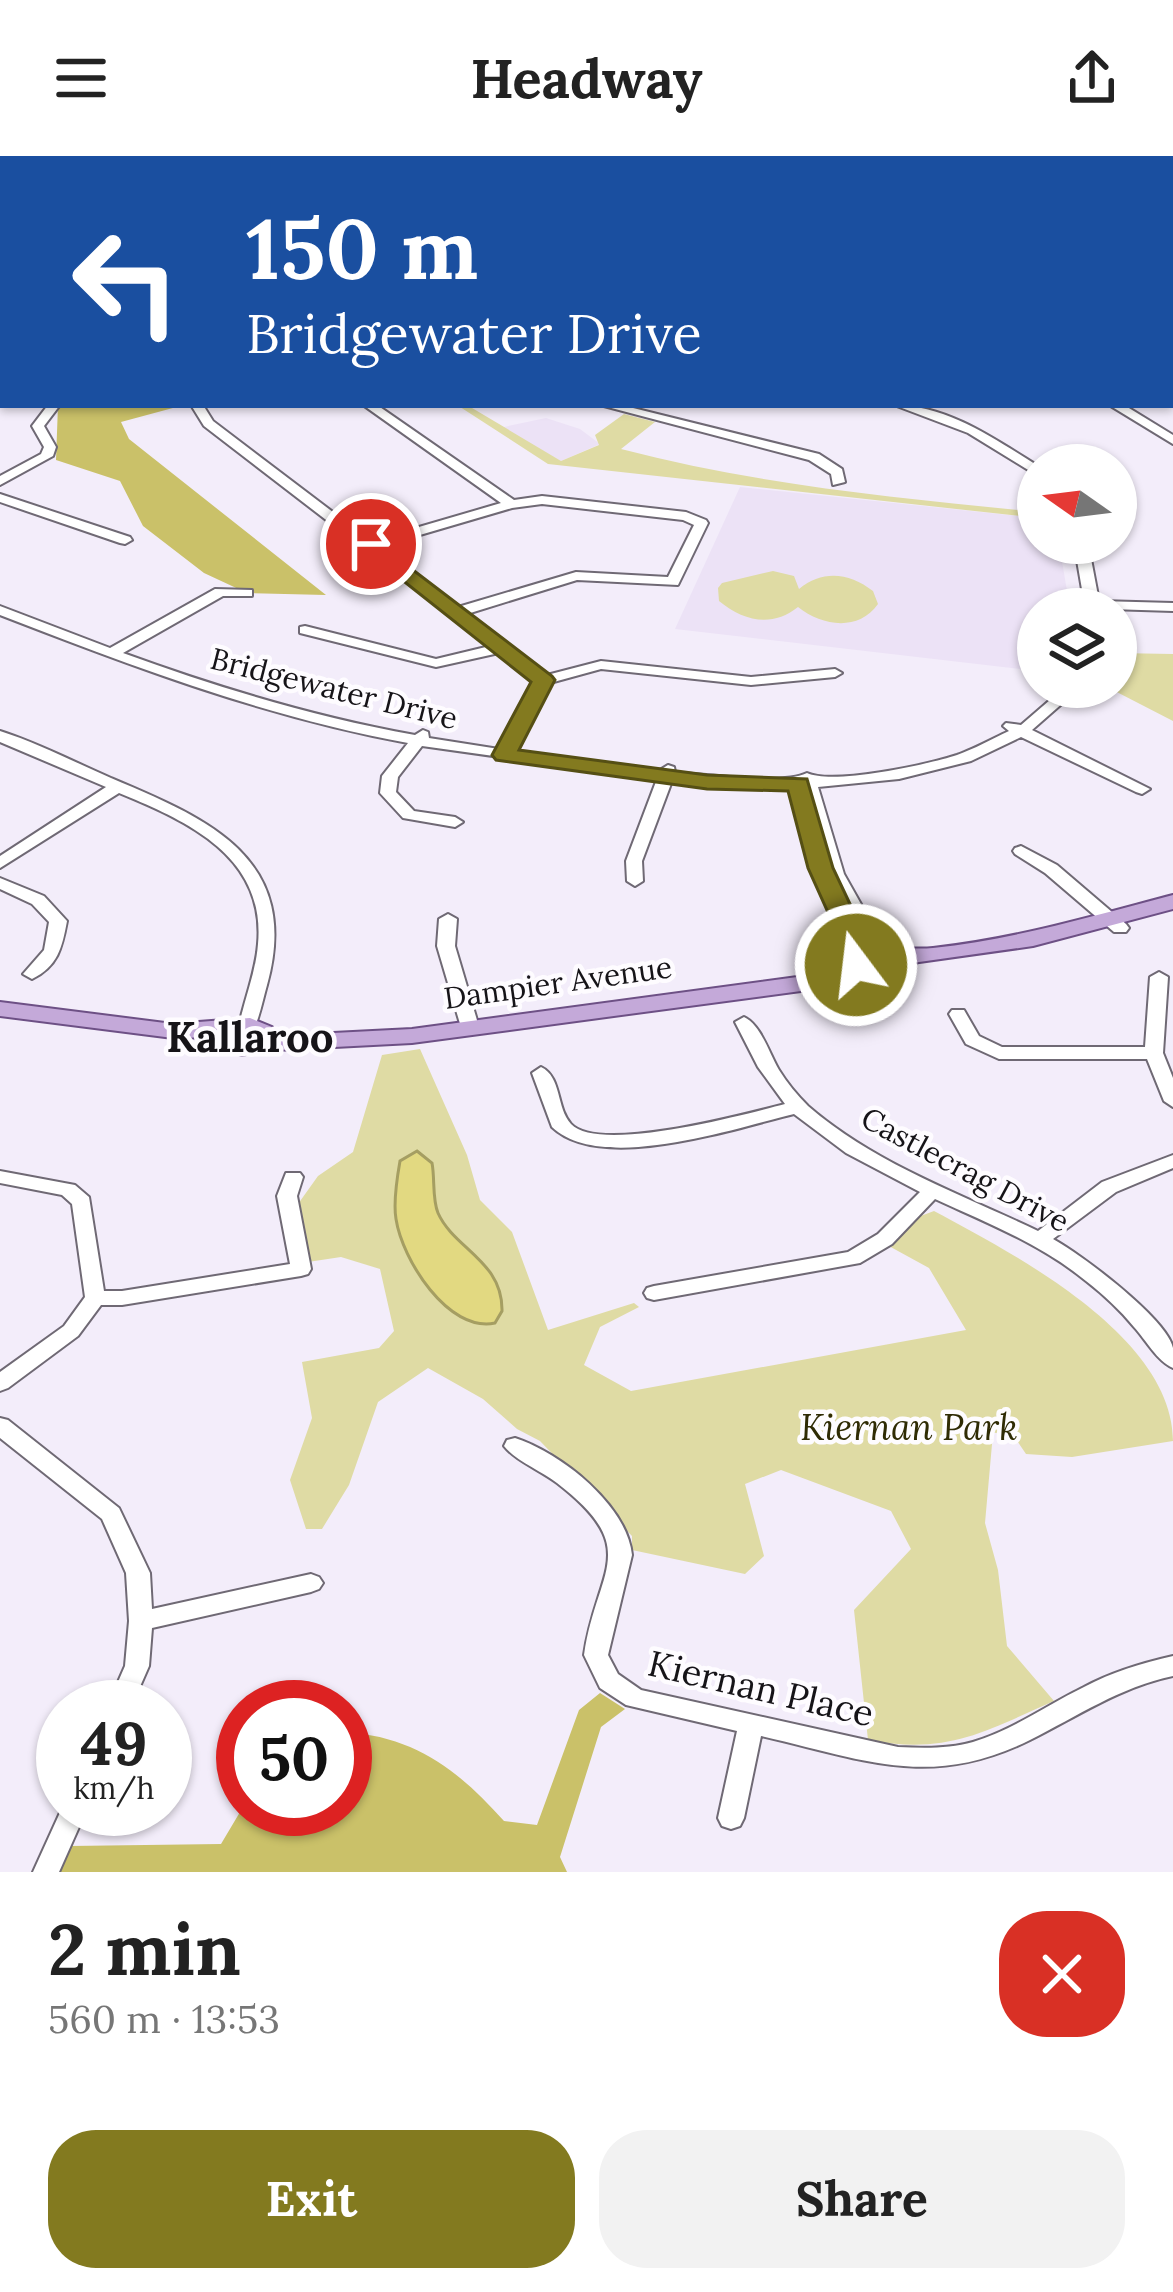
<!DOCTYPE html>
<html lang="en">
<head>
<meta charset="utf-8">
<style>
	:root { --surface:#fff; --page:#f2f2f2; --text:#222; --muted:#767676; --accent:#837a1f }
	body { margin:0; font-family:Lora,serif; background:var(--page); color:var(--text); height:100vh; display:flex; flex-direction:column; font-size:45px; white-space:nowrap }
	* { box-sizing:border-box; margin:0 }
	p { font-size:39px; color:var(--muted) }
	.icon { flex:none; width:66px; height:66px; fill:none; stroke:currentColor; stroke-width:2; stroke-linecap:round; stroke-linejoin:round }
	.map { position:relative; height:1716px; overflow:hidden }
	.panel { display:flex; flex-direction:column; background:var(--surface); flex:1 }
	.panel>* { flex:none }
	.top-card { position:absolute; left:0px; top:0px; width:1173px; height:252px; box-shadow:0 3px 9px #0004; background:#1a4fa0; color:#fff; overflow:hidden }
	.needle { width:78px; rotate:284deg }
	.fabs { position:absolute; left:1017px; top:288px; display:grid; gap:24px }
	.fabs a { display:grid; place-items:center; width:120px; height:120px; border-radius:50%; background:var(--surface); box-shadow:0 3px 9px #0004; font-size:60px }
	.speed { position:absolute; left:36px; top:1524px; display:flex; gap:24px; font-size:60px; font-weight:700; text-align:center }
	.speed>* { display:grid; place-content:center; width:156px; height:156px; border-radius:50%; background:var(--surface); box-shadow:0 3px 9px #0004; line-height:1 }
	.speed small { font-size:30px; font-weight:400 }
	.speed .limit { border:18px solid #d22; background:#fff; color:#111 }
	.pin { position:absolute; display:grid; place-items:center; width:102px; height:102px; color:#fff; margin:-51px; border:6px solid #fff; border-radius:50%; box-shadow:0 3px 12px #0007 }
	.me { position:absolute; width:132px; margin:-66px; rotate:345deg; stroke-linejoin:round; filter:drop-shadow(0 0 9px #0008) }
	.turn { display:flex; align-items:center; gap:42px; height:252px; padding:0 48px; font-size:54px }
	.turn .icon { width:156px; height:156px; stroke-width:2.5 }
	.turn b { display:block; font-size:84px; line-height:102px }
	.round { display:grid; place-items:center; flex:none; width:126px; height:126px; border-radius:48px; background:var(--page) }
	.head { display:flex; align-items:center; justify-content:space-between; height:204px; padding:0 48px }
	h1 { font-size:72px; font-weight:700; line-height:90px }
	.primary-button { display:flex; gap:24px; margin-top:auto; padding:24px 48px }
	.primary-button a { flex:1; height:138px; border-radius:48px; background:var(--accent); color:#fff; font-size:48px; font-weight:700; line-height:138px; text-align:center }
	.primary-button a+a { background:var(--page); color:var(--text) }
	header { display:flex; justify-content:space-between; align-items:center; height:156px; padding:0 48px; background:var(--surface); font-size:54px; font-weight:700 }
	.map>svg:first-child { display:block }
	.built { fill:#ece2f6 }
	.green { fill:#dfdba4 }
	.forest { fill:#cac169 }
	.water { fill:#e2d981; stroke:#a59e62; stroke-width:3 }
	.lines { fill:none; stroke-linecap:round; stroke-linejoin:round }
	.minor-casing { stroke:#6f6974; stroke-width:4 }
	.major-casing { stroke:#6d5085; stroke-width:4 }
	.highway-casing { stroke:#6d5085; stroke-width:5 }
	.minor { fill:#fff; fill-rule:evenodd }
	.major { fill:#c4a9d9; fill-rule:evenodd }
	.highway { fill:#9c70bf; fill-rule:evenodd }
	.route { fill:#837a1f; stroke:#554f14; stroke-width:3 }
	.labels { text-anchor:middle; stroke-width:9; stroke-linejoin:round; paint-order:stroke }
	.street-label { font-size:30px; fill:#161418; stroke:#fefcff }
	.near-park-label { font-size:36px; font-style:italic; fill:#2f2b04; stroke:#fefcff }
	.near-street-label { font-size:36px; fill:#161418; stroke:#fefcff }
	.district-label { font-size:42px; font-weight:bold; fill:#161418; stroke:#fefcff }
</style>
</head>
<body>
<header><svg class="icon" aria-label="menu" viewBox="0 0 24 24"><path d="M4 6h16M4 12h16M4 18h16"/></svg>Headway<svg class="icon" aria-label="share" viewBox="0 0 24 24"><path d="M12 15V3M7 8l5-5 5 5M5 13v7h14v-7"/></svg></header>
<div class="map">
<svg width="1173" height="1716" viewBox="0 0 1173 1716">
	<rect width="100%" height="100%" fill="#f3edfa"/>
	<g class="built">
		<path d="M546,262L580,273L600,288L561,305L499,272Z"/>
		<path d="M740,331L1038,362V387H1059L1070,453H1038V515L675,473Z"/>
	</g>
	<g class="green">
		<path d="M457,249H467L561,305L599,289L595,279L624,258L655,266L621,293C758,329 897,342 1038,356V362L548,308Z"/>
		<path d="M773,415L794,420L799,433C823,413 850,417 873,435L878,448C858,476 822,470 798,451C772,472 743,465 719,445L718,432L722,427Z"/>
		<path d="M1116,497L1173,498V565L1107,531H1116Z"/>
		<path d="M420,893L467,999L480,1044L512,1076L548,1174L634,1147L639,1151L600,1171L584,1209L631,1235L966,1174L929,1112L887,1089L918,1061L934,1055C1014,1098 1173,1180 1173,1285L1072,1301L1026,1298L1011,1276L993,1277L985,1367L998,1414L1007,1490L1054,1545C984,1576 947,1599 868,1584L854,1454L911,1393L891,1355L781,1314L745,1328L764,1400L745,1418L632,1394V1380L540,1285L517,1273L483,1243L428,1212L378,1246L349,1329L322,1373H306L290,1324L312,1262L302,1206L379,1192L394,1175L380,1113L341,1101L308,1106L298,1048L318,1020L353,996L382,899Z"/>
	</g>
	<g class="forest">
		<path d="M58,249H184L121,266L129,283L326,439L247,437L204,417L143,370L120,325L56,304Z"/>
		<path d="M600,1537L625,1553L601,1571L560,1701L567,1716H58L70,1690L221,1688L243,1651L345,1653V1576C416,1581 458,1614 504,1665L537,1669L579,1554Z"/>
	</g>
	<path class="water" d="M417,995L432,1007C435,1022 432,1043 438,1057C454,1093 503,1105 502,1155L495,1167C448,1177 402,1103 396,1063C393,1046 397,1022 400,1005Z"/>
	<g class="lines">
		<g class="minor-casing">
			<g id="minor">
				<path d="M725,0H739L735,3H721Z"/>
				<path d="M797,0H813L818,3H802Z"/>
				<path d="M955,0H965L963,3H953Z"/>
				<path d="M1173,12V18L1170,19V13Z"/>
				<rect x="0" y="59" width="3" height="6"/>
				<rect x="1170" y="133" width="3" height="6"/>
				<rect x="0" y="139" width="3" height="11"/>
				<rect x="0" y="214" width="3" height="8"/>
				<rect x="1170" y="222" width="3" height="8"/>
				<path d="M48,249H60L44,270L56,291L53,300L0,329V320L41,298L44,291L32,270Z"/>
				<path d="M191,249H203L213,265L371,385L501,347L363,249H377L514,344L542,340L686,356L706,364L708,367L678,429L577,424L467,458L547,519L601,505L751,521L835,513L842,517L835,521L751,529L601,513L550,527L514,595L660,614L668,609L674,611L675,616L682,617C712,619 782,629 807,617C833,629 926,609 957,599C974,593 992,583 1009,575L1003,570L1006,567L1021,569L1065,531H1081L1032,574L1150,633L1142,638L1136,636L1021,581L971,605L899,623L818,631L844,718L889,798L886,802H874L861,778L871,801L862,806L853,801L833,756L836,752H846L828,718L802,631H754L672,625L642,705L643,725L635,730L627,725L626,705L657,623L422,590L398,621L396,636L414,655L455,661L463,666L455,671L403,662L380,637L382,620L408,587C266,561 134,511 0,459V450L110,492L215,433L252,434V440H223L123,497C219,532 315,561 415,579L423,574L428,576L429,582L499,593L536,525L499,497L436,511L300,477V471L305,470L436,503L490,490L204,270ZM542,348L683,364L694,369L668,421L576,416L458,451L379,391L512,352Z"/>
				<path d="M600,249H621L819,298L842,313L845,326L833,329L831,318L809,304Z"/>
				<path d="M894,249C947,249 995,283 1038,310V320L968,277Z"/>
				<path d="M1109,249H1124L1173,279V288Z"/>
				<path d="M0,338L130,381L132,384L125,388L120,387L0,346Z"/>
				<path d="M1074,387H1088L1099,445L1173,447V455L1077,452V446L1084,445Z"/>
				<path d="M0,575C38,587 74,606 111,622C208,663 302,702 267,829C263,843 260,859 254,873H242L239,869C245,842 256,815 258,788C266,700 187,665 119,637L0,712V700L106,631L0,586Z"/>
				<path d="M1021,690L1057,709L1126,768L1129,772L1126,776H1114L1045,717L1015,698L1013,695L1015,692Z"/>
				<path d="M0,722L44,740L67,765C62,792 58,810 32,823L23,818L44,794L49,766L32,748L0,733Z"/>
				<path d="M448,758L457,763L455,790L479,871L470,876L461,871L437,790L439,763Z"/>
				<path d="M1159,816L1168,821L1163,897L1173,922V951L1164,945L1147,903H999L966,888L949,858L952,854H964L979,880L1002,891H1145L1150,821Z"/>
				<path d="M744,861C761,869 769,897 779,914C787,927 797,939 808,950C875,1008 959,1037 1038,1075L1102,1026L1173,999V1012L1116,1036L1053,1083C1081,1098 1167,1163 1173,1192C1173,1198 1173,1205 1173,1212C1157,1205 1146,1184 1134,1171C1120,1154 1104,1139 1086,1125C1041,1088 987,1067 935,1043L892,1088L860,1107L654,1144L647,1142L644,1137L647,1132L654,1130L848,1096L878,1078L920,1036L846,997L794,958C736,972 601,1018 552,971L532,917L541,911C562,921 556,952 571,968C599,998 746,958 785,948L758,911L735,866Z"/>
				<path d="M0,1015L75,1029L89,1041L104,1135H122L290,1108L277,1040L286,1017H300L303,1021L297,1040L311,1113L308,1118L301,1120L122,1149H101L78,1180L8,1232L0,1235V1216L64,1170L85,1141L72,1048L62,1039L0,1027Z"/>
				<path d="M0,1262L8,1264L119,1352L150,1417L152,1453L311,1418L319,1421L323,1427L319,1433L311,1436L152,1472L149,1510L131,1551H107L125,1510L129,1465L126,1417L102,1363L0,1282Z"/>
				<path d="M515,1282C561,1297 627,1349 632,1399L608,1499L618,1518L641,1534L898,1591C923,1592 949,1593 973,1586C1013,1574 1047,1549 1084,1531C1112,1516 1142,1507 1173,1500V1520C1120,1531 1078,1560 1030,1584C929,1634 863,1603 761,1580L744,1662L740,1670L731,1673L722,1670L718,1662L737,1575L626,1549L600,1532L584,1499C596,1413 644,1394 557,1327C540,1314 516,1305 504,1290L507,1284Z"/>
				<path d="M63,1650V1653H87L59,1716H33Z"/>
			</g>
		</g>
		<g class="major-casing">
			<path id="major" d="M1173,739V753L1033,790L905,808L908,814C898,827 883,828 868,826L412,887L257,895L242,899L219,891L217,881L173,882L0,860V846L173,868L250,862L272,871L274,880L412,873L849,814L844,807C866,784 903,795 933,792C1016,783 1093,760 1173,739ZM873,806L881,807L883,811L872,812L869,809Z"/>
		</g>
		<g class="highway-casing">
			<g id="highway">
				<path d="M393,0H423L425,3H395Z"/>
				<path d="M448,0H474L476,3H450Z"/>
				<rect x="1170" y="184" width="3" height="10"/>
			</g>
		</g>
		<use href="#minor" class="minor"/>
		<use href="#major" class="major"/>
		<use href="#highway" class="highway"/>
	</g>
	<path class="route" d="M371,382L552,520L555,524L519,594L707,619L807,623L833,712L875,801L866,815H847L843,809L848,801L808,712L788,635L707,633L496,604L492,599L531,526L363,393V384Z"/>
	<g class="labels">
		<g class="street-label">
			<text transform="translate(334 533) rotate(14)" y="10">Bridgewater Drive</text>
			<text transform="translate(558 827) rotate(-8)" y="10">Dampier Avenue</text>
			<text transform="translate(965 1014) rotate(28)" y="10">Castlecrag Drive</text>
		</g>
		<g class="near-park-label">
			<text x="909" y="1284">Kiernan Park</text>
		</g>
		<g class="near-street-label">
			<text transform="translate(761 1532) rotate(13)" y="13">Kiernan Place</text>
		</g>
		<g class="district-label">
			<text x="250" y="896">Kallaroo</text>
		</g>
	</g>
</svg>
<div class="fabs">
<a><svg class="needle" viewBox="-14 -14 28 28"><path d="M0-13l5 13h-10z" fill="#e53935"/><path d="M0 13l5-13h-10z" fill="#767676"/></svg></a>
<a><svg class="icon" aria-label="layers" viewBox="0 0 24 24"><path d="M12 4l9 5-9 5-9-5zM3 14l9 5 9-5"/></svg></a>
</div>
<div class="speed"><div>49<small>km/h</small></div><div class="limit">50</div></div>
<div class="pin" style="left:371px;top:388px;background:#d93025"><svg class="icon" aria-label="arrive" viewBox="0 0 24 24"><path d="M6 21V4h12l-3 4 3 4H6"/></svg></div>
<svg class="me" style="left:856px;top:809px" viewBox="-20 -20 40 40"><circle r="17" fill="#837a1f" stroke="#fff" stroke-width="3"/><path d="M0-11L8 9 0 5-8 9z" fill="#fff"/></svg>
<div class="top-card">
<div class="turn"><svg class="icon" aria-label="left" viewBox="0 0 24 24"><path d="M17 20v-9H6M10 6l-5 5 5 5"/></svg><div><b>150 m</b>Bridgewater Drive</div></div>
</div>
</div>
<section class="panel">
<div class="head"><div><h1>2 min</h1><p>560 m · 13:53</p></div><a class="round" style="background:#d93025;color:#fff"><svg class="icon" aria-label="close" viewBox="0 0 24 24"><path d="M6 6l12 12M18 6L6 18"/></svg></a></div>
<div class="primary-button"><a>Exit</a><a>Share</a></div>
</section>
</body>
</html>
